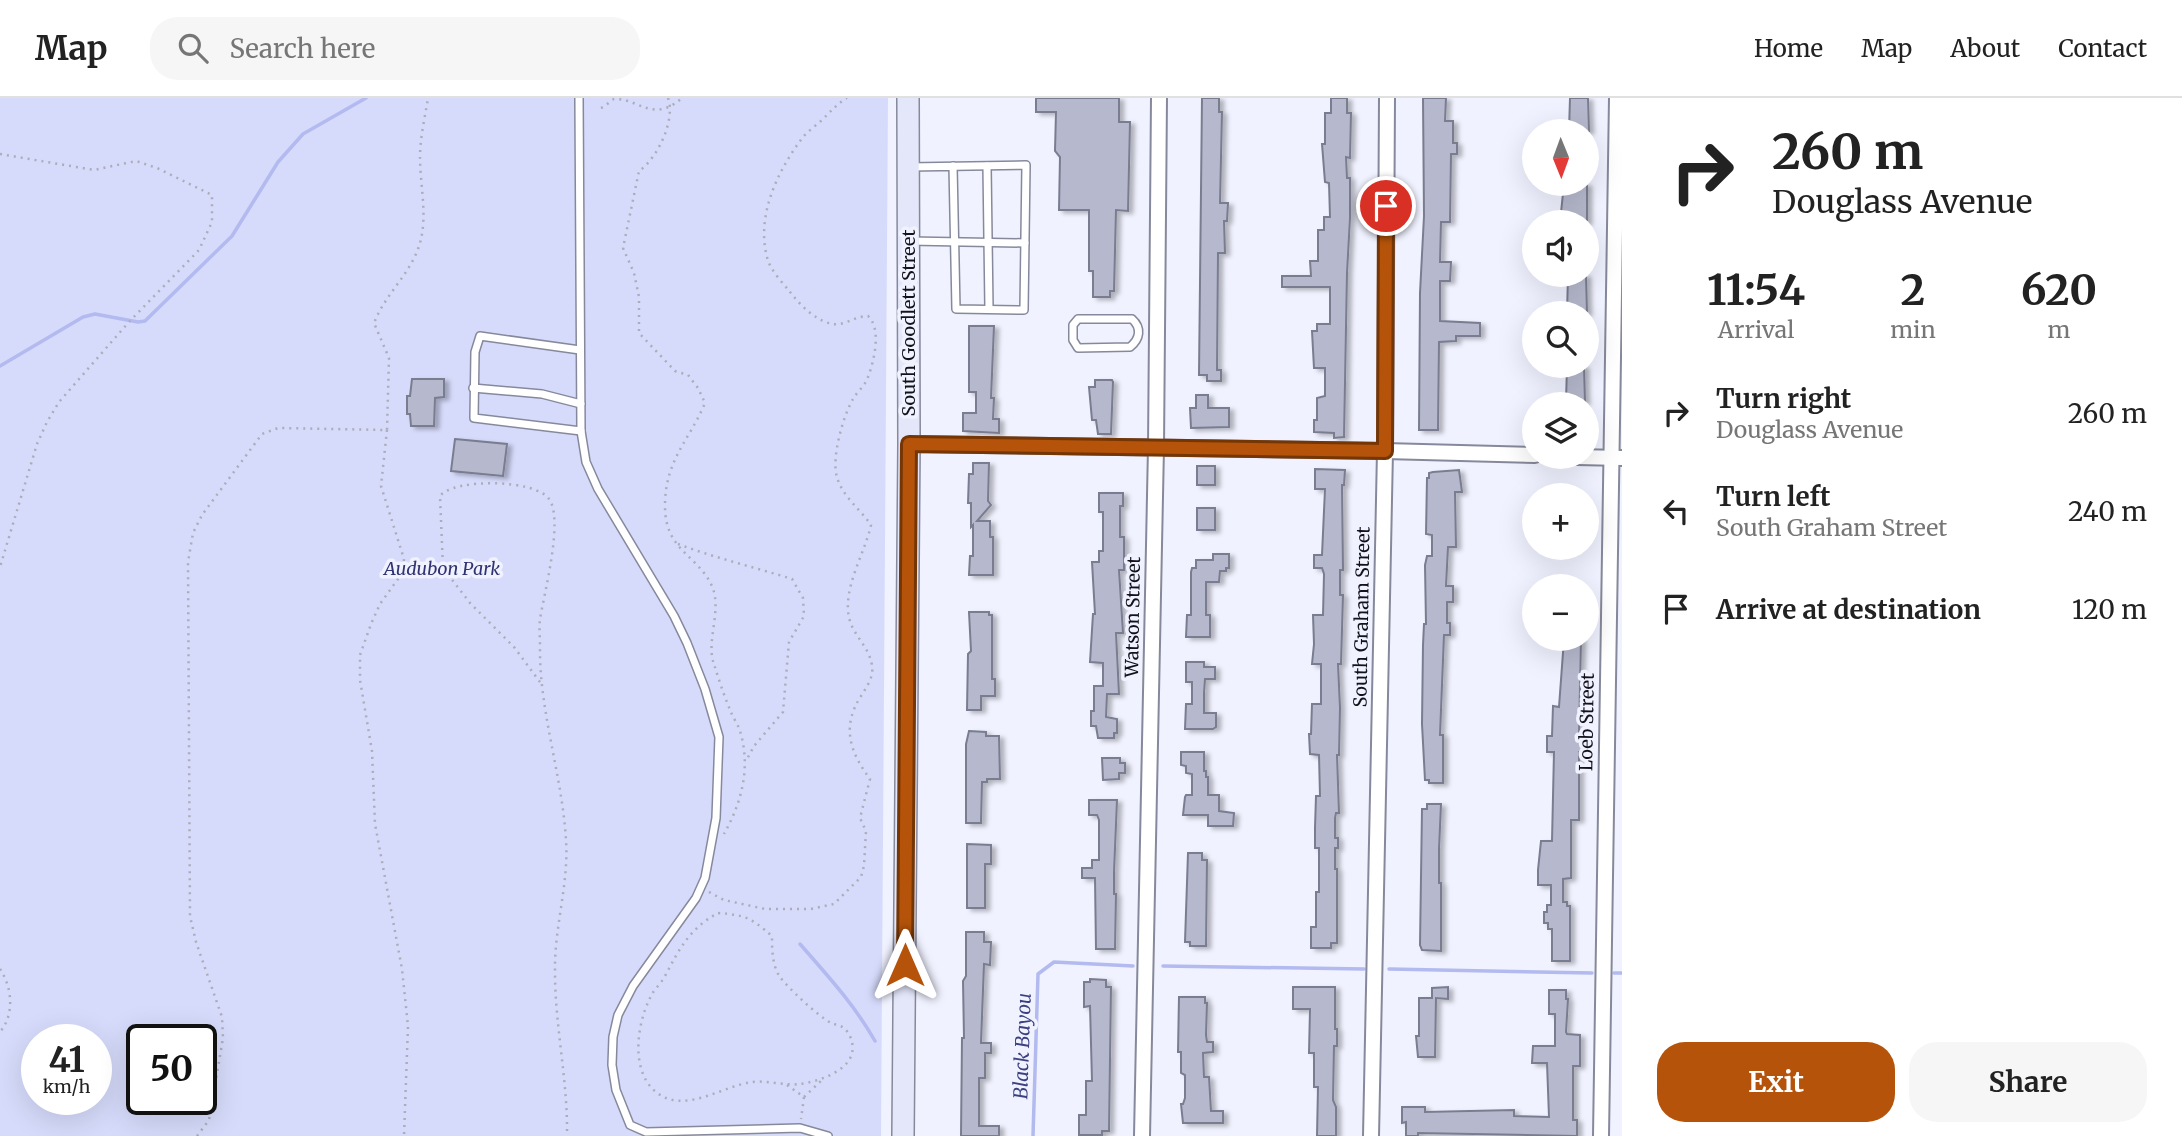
<!DOCTYPE html>
<html lang="en">
<head>
<meta charset="utf-8">
<style>
	:root { --surface:#fff; --page:#f6f6f6; --text:#222; --muted:#767676; --line:#e0e0e0; --accent:#b45309 }
	body { margin:0; font-family:Merriweather,serif; background:var(--page); color:var(--text); height:100vh; display:flex; flex-direction:column; font-size:26px; white-space:nowrap }
	* { box-sizing:border-box; margin:0 }
	p { font-size:23px; color:var(--muted) }
	.icon { flex:none; width:38px; height:38px; fill:none; stroke:currentColor; stroke-width:2; stroke-linecap:round; stroke-linejoin:round }
	.map { position:relative; flex:1; overflow:hidden }
	.details { display:flex; flex-direction:column; background:var(--surface); width:560px }
	.details>* { flex:none }
	.banner { background:#fff; color:var(--text); overflow:hidden }
	.needle { width:46px; rotate:179deg }
	.buttons { position:absolute; left:1522px; top:21px; display:grid; gap:14px }
	.buttons a { display:grid; place-items:center; width:77px; height:77px; border-radius:50%; background:var(--surface); box-shadow:0 7px 28px #0002; font-size:35px }
	.speed { position:absolute; left:21px; top:926px; display:flex; gap:14px; font-size:35px; font-weight:700; text-align:center }
	.speed>* { display:grid; place-content:center; width:91px; height:91px; border-radius:50%; background:var(--surface); box-shadow:0 7px 28px #0002; line-height:1 }
	.speed small { font-size:18px; font-weight:400 }
	.speed .limit { border:4px solid #111; border-radius:10px; background:#fff; color:#111 }
	.pin { position:absolute; display:grid; place-items:center; width:60px; height:60px; color:#fff; margin:-30px; border:4px solid #fff; border-radius:50%; box-shadow:0 2px 7px #0007 }
	.me { position:absolute; width:77px; margin:-38px; rotate:0deg; stroke-linejoin:round; filter:drop-shadow(0 0 5px #0008) }
	.turn { display:flex; align-items:center; gap:24px; height:147px; padding:0 35px; font-size:32px }
	.turn .icon { width:91px; height:91px; stroke-width:2.5 }
	.turn b { display:block; font-size:49px; line-height:60px }
	.eta { display:flex; justify-content:space-evenly; align-items:center; height:119px; text-align:center }
	.eta b { font-size:42px; font-weight:700; line-height:49px }
	.cta { display:flex; gap:14px; margin-top:auto; padding:14px 35px }
	.cta a { flex:1; height:80px; border-radius:28px; background:var(--accent); color:#fff; font-size:28px; font-weight:700; line-height:80px; text-align:center }
	.cta a+a { background:var(--page); color:var(--text) }
	ul { padding:0; list-style:none }
	li { display:flex; align-items:center; gap:21px; height:98px; padding:0 35px }
	li div { flex:1 }
	li b { display:block; font-size:26px }
	li em { font-style:normal }
	header { display:flex; align-items:center; gap:42px; box-sizing:border-box; height:98px; padding:0 35px; background:var(--surface); border-bottom:2px solid var(--line) }
	header strong { font-size:33px }
	nav { display:flex; gap:38px; margin-inline-start:auto; font-size:24px }
	.search { width:490px; height:63px; background:var(--page); display:flex; align-items:center; gap:18px; box-sizing:border-box; padding:0 24px; border-radius:28px; color:var(--muted); font-size:26px }
	main { display:flex; flex:1; min-height:0 }
	.map>svg:first-child { display:block }
	.green { fill:#d6dbfb; fill-rule:evenodd }
	.lines { fill:none; stroke-linecap:round; stroke-linejoin:round }
	.stream { stroke:#b2baef; stroke-width:3.5 }
	.building { fill:#b6b9cd; stroke:#7a7d90; stroke-width:2; filter:url(#shadow) }
	.service-casing { stroke:#86899b; stroke-width:10 }
	.minor-casing { stroke:#86899b; stroke-width:18 }
	.secondary-casing { stroke:#86899b; stroke-width:24 }
	.path { stroke:#abadb8; stroke-width:2.5; stroke-dasharray:2 5; stroke-linecap:butt }
	.service { stroke:#fff; stroke-width:7 }
	.minor { stroke:#fff; stroke-width:14 }
	.secondary { stroke:#e4e7fa; stroke-width:21 }
	.route-casing { stroke:#753606; stroke-width:18 }
	.route { stroke:#b45309; stroke-width:12 }
	.labels { text-anchor:middle; stroke-width:7; stroke-linejoin:round; paint-order:stroke }
	.street-label { font-size:18px; fill:#12131a; stroke:#f0f2ff }
	.park-label { font-size:18px; font-style:italic; fill:#303271; stroke:#f0f2ff }
	.water-label { font-size:19px; font-style:italic; fill:#3c4080; stroke:#f0f2ff }
</style>
</head>
<body>
<header>
<strong>Map</strong>
<div class="search"><svg class="icon" aria-label="search" viewBox="0 0 24 24"><circle cx="10" cy="10" r="6"/><path d="M15 15l6 6"/></svg>Search here</div>
<nav><a>Home</a><a>Map</a><a>About</a><a>Contact</a></nav>
</header>
<main>
<div class="map">
<svg width="1622" height="1038" viewBox="0 0 1622 1038">
	<defs>
		<filter id="shadow"><feDropShadow dx="4.5" dy="2.5" stdDeviation="2" flood-color="#0004"/></filter>
	</defs>
	<rect width="100%" height="100%" fill="#f0f2ff"/>
	<path class="green" d="M0,0H888L881,1038H0ZM37,942H96V1001H37ZM142,942H201V1001H142Z"/>
	<g class="lines">
		<g class="stream">
			<path d="M0,268L83,219L95,216L138,224L145,223L232,138L278,64L303,36L366,0"/>
			<path d="M800,846C827,877 854,906 875,943"/>
			<path d="M1163,868L1364,871"/>
			<path d="M1389,871L1592,875"/>
			<path d="M1614,875H1622"/>
			<path d="M1033,1038L1038,876L1054,864L1133,868"/>
		</g>
	</g>
	<g class="building">
		<path d="M1036,0H1119V24H1130L1128,113L1116,112L1114,193H1110V199H1093V173H1089V112H1059L1060,59L1055,53L1056,14H1036Z"/>
		<path d="M1202,0H1219V14H1222L1220,105H1228L1227,123H1224L1225,155H1218L1217,272H1221V283H1207V277H1199Z"/>
		<path d="M1331,0H1347V15H1351L1350,60L1346,59L1347,80H1350V120L1347,175L1344,339L1334,340V335L1314,334V322H1317V300L1325,298V270H1314L1312,233H1317V226H1330V189H1282V178H1311L1310,163H1318V132H1324V119H1330L1329,85L1325,84L1322,46H1325V15H1331Z"/>
		<path d="M1423,0H1446L1445,23H1453V45H1457V56H1451L1450,124H1441L1440,164H1451L1450,183H1440V223L1480,225V238H1456V243L1439,244L1438,332H1419L1420,195L1424,118Z"/>
		<path d="M1570,0H1588L1589,33H1569Z"/>
		<path d="M1564,86H1587V124H1560Z"/>
		<path d="M1568,177H1586L1587,215H1567Z"/>
		<path d="M969,228H994L991,300H994L993,321H999V335L963,333V315H976V294H969Z"/>
		<path d="M1567,268H1584L1585,304L1566,303Z"/>
		<path d="M412,281H444V299L435,300L434,328H411L410,316H407V298H410Z"/>
		<path d="M1095,282H1112L1113,284L1111,336H1098L1096,322H1092L1089,289H1095Z"/>
		<path d="M1196,297H1208V310H1229V329L1191,330L1190,310H1196Z"/>
		<path d="M455,341L507,346L503,378L451,373Z"/>
		<path d="M973,365H989L988,403L991,407L977,423H990V439H993V477H969L970,458H973V427L971,429V405H968L969,376H973Z"/>
		<rect x="1197" y="368" width="18" height="19"/>
		<path d="M1315,371L1345,372L1344,387H1342L1343,472H1340V497H1343L1341,566H1338L1340,610L1339,657H1337L1339,715H1336L1335,720V740H1338V750H1335V771H1337V845H1331V850H1311V829H1316V794H1319V750H1315V730L1316,698H1320L1319,657L1310,656L1309,636H1311L1312,606H1321V566H1312L1314,546L1313,517H1323L1324,476L1322,470H1314V457H1322L1325,391H1315Z"/>
		<path d="M1459,372L1462,394H1455L1456,449H1448L1446,488H1453V504H1447V525H1450V537H1444L1440,637H1443V685H1429V682H1425L1422,626L1423,547L1424,526H1426L1425,467L1427,458H1432V437L1426,436L1427,380H1429V375L1433,374Z"/>
		<path d="M1099,395H1123V408H1120V439H1124V472H1119L1123,535H1116L1119,596H1107L1106,619L1117,621V635H1114V640H1098L1096,628H1091V613H1094V588H1103V565L1090,564L1093,516H1095L1092,464H1099V453H1103V414H1099Z"/>
		<rect x="1197" y="410" width="18" height="22"/>
		<path d="M1213,456H1229V470H1226V473H1220L1219,484H1206V517H1210V539H1186L1187,517H1191V474L1192,470H1196V462H1213Z"/>
		<path d="M969,514H989V517H992V581H995V598H981V612H967L968,556L971,553Z"/>
		<path d="M1564,541H1581L1579,638H1583L1582,654H1579V722H1571V780L1563,781V804H1567V808H1570V863H1552V831H1548V825H1544V814H1547V807H1551V787H1538V772L1541,743H1552L1554,654H1547V638H1552L1553,608L1559,609Z"/>
		<path d="M1186,564H1204V569H1215V581H1205L1204,595V615H1216V629L1213,631H1185L1186,606H1192V584H1186Z"/>
		<path d="M969,633L986,634V638H999L1000,681H987V684H982L981,725H966V646Z"/>
		<path d="M1181,654H1204V673H1206V679H1208V697H1219V713L1234,715L1233,728H1208V717H1183L1185,699L1186,697H1192V676L1186,675V668L1181,667Z"/>
		<path d="M1102,660H1120V665H1125V675H1119V681L1103,682Z"/>
		<path d="M1089,702H1117L1114,774V796H1116L1115,851H1096L1095,780H1082V770H1092V762H1099V722L1097,717H1089Z"/>
		<path d="M1427,706H1441L1439,751V785H1441V853L1422,852L1420,847L1422,711H1427Z"/>
		<path d="M967,746L991,747V766H985V810H967Z"/>
		<path d="M1188,755H1202V762H1207L1206,848H1190V844H1185Z"/>
		<path d="M966,834H984V844H991L990,867L984,866L981,945H991V955H985V980H979V1028H999V1038H961L962,940H964L963,883L966,878Z"/>
		<path d="M1090,881L1106,882V889H1111L1109,1033H1102V1037H1079V1017H1086V983H1092L1090,908L1084,909V884H1090Z"/>
		<path d="M1293,889H1335V931H1337V948H1334L1333,1002L1336,1009V1038H1317L1318,989H1314V955H1309L1310,911H1293Z"/>
		<path d="M1448,889V901L1436,900L1435,959H1418L1416,938H1419V900H1432V890Z"/>
		<path d="M1549,892H1566V901H1568L1566,934L1567,936L1580,937V968H1573V1022H1577V1038L1418,1035V1038H1406V1024L1402,1025V1009H1425V1014L1514,1012V1018L1549,1019L1547,965H1532L1533,948H1555V916H1549Z"/>
		<path d="M1179,899H1205V905H1207L1206,937L1207,944H1213V954L1203,955L1204,979H1209L1211,1013H1223V1025H1183L1181,1006H1183L1185,1000V977L1181,975V954H1178Z"/>
	</g>
	<g class="lines">
		<g class="service-casing">
			<g id="service">
				<path d="M579,0L581,333L586,364L598,391L674,518L687,545L705,591L719,639L716,720L705,780L696,800L633,888L618,917L613,939L612,967L616,992L630,1027L646,1034L800,1030L828,1038"/>
				<path d="M987,68L989,211"/>
				<path d="M909,69L1026,67L1024,212L956,211L953,68"/>
				<path d="M909,143L1025,145"/>
				<path d="M1078,221H1132C1142,230 1140,241 1130,249L1078,250L1073,242V227Z"/>
				<path d="M580,252L480,238L475,254L474,320L581,333"/>
				<path d="M473,290L542,296L581,306"/>
			</g>
		</g>
		<g class="minor-casing">
			<g id="minor">
				<path d="M909,346L1385,353L1535,357"/>
				<path d="M1577,359L1622,360"/>
				<path d="M1142,1038L1156,349L1159,0"/>
				<path d="M1371,1038L1385,353L1387,0"/>
				<path d="M1601,1038L1617,0"/>
			</g>
		</g>
		<g class="secondary-casing">
			<path id="secondary" d="M903,1038L909,346L908,0"/>
		</g>
		<g class="path">
			<path d="M668,0C676,22 657,61 639,73L623,150L634,175L639,199V235L675,273L688,277L698,290L705,305C689,343 665,362 665,408C665,453 697,456 712,488C722,512 707,540 713,563C718,579 724,598 731,614C733,620 738,626 740,633C751,669 742,704 724,736"/>
			<path d="M601,10C606,8 610,3 614,1C639,0 652,26 682,0"/>
			<path d="M0,56L94,72L136,63L157,70L212,97V124L199,152L128,225L59,304L47,324L37,346L0,469"/>
			<path d="M387,332L381,388L404,461L403,474L380,506L371,526L360,557V582L372,653L375,726L402,871L408,928L404,1038"/>
			<path d="M678,446C715,460 754,469 792,481L803,500L804,518L789,544L783,614L754,648L746,663"/>
			<path d="M540,584L514,549L470,505L443,470L440,398C454,380 535,381 549,401C564,421 544,496 540,521C539,530 540,539 540,548C539,613 562,676 566,742C569,786 554,830 555,874C555,929 568,983 567,1038"/>
			<path d="M709,794L724,802L765,811H811L834,806L861,779L864,768L866,733L860,720L870,681C850,654 841,629 861,598C866,590 874,579 872,568C870,551 857,541 851,526C839,495 865,456 871,427C860,411 842,398 837,379C831,361 843,318 853,301C857,294 865,288 868,279C874,263 882,231 868,218C855,218 845,228 832,226C815,222 801,208 790,194C782,184 770,172 767,159C756,117 778,72 803,39C809,32 817,27 823,21C831,13 837,6 847,0"/>
			<path d="M718,815C746,817 751,820 772,838C772,850 772,868 780,879C788,890 818,918 831,925C836,927 841,927 845,931C851,937 854,947 852,955C848,974 816,984 800,986C784,988 768,982 752,984C722,988 684,1017 656,994C630,973 637,926 650,900C653,892 661,886 665,878C680,850 689,831 718,815Z"/>
			<path d="M0,871C12,889 15,916 0,934"/>
			<path d="M787,987L804,999L801,1021"/>
			<path d="M804,999L824,980"/>
			<path d="M197,1038L209,1022L223,940L222,919L196,844L190,818L188,464L193,435L202,417L262,336L278,330L387,332L389,260L374,225C385,197 408,178 418,151C429,122 420,89 420,59C420,40 425,19 428,0"/>
		</g>
		<use href="#service" class="service"/>
		<use href="#minor" class="minor"/>
		<use href="#secondary" class="secondary"/>
	</g>
	<g class="lines">
		<g class="route-casing">
			<path id="route" d="M905,867L909,346L1385,353L1386,108"/>
		</g>
		<use href="#route" class="route"/>
	</g>
	<g class="labels">
		<g class="street-label">
			<text transform="translate(909 225) rotate(-90)" y="6">South Goodlett Street</text>
			<text transform="translate(1133 519) rotate(-89)" y="6">Watson Street</text>
			<text transform="translate(1362 519) rotate(-89)" y="6">South Graham Street</text>
			<text transform="translate(1587 624) rotate(-89)" y="6">Loeb Street</text>
		</g>
		<g class="park-label">
			<text x="442" y="477">Audubon Park</text>
		</g>
		<g class="water-label">
			<text transform="translate(1022 948) rotate(-88)" y="7">Black Bayou</text>
		</g>
	</g>
</svg>
<div class="buttons">
<a><svg class="needle" viewBox="-14 -14 28 28"><path d="M0-13l5 13h-10z" fill="#e53935"/><path d="M0 13l5-13h-10z" fill="#767676"/></svg></a>
<a><svg class="icon" aria-label="sound" viewBox="0 0 24 24"><path d="M4 9h4l5-4v14l-5-4H4zM17 9q2 3 0 6"/></svg></a>
<a><svg class="icon" aria-label="search" viewBox="0 0 24 24"><circle cx="10" cy="10" r="6"/><path d="M15 15l6 6"/></svg></a>
<a><svg class="icon" aria-label="layers" viewBox="0 0 24 24"><path d="M12 4l9 5-9 5-9-5zM3 14l9 5 9-5"/></svg></a>
<a>+</a>
<a>−</a>
</div>
<div class="speed"><div>41<small>km/h</small></div><div class="limit">50</div></div>
<div class="pin" style="left:1386px;top:108px;background:#d93025"><svg class="icon" aria-label="arrive" viewBox="0 0 24 24"><path d="M6 21V4h12l-3 4 3 4H6"/></svg></div>
<svg class="me" style="left:905px;top:867px" viewBox="-20 -20 40 40"><path d="M0-17L14 15 0 8-14 15z" fill="#b45309" stroke="#fff" stroke-width="4"/></svg>
</div>
<section class="details">
<div class="banner">
<div class="turn"><svg class="icon" aria-label="right" viewBox="0 0 24 24"><path d="M7 20v-9h11M14 6l5 5-5 5"/></svg><div><b>260 m</b>Douglass Avenue</div></div>
</div>
<div class="eta">
<div><b>11:54</b><p>Arrival</p></div>
<div><b>2</b><p>min</p></div>
<div><b>620</b><p>m</p></div>
</div>
<ul>
<li><svg class="icon" aria-label="right" viewBox="0 0 24 24"><path d="M7 20v-9h11M14 6l5 5-5 5"/></svg><div><b>Turn right</b><p>Douglass Avenue</p></div><em>260 m</em></li>
<li><svg class="icon" aria-label="left" viewBox="0 0 24 24"><path d="M17 20v-9H6M10 6l-5 5 5 5"/></svg><div><b>Turn left</b><p>South Graham Street</p></div><em>240 m</em></li>
<li><svg class="icon" aria-label="arrive" viewBox="0 0 24 24"><path d="M6 21V4h12l-3 4 3 4H6"/></svg><div><b>Arrive at destination</b></div><em>120 m</em></li>
</ul>
<div class="cta"><a>Exit</a><a>Share</a></div>
</section>
</main>
</body>
</html>
